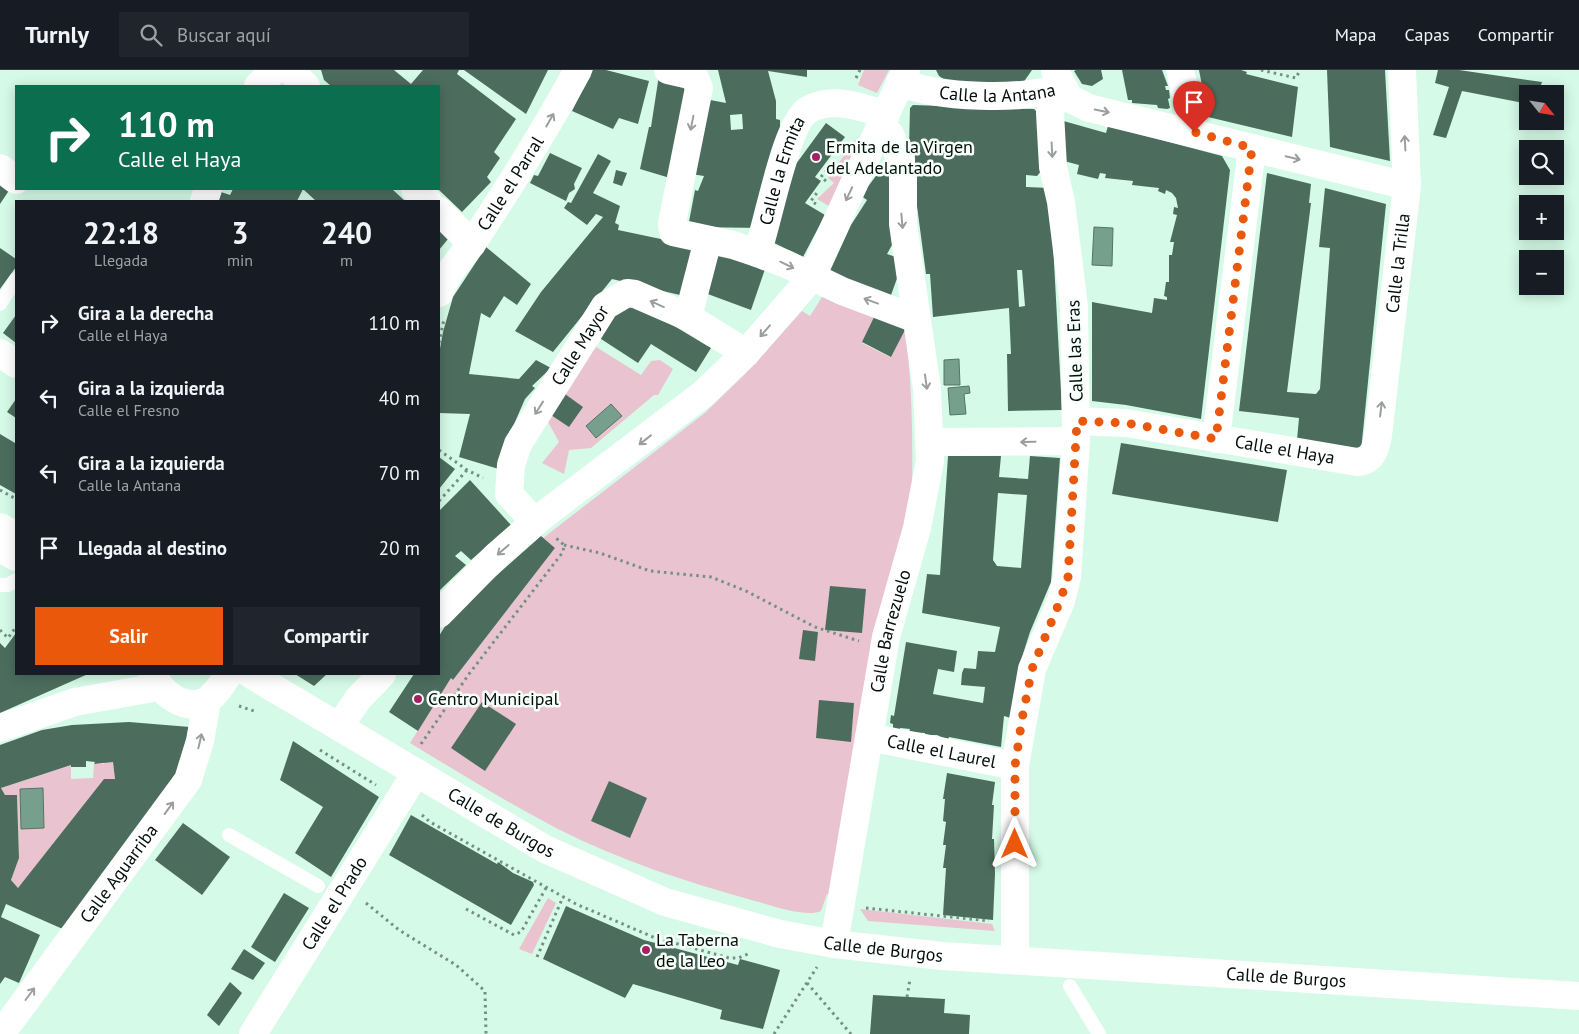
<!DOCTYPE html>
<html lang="es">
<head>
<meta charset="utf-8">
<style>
	:root { --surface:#171b24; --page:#20242c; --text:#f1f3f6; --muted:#9ea1a6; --line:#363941; --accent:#ea580c }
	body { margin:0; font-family:"PT Sans",sans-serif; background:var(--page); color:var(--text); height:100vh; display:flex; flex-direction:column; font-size:19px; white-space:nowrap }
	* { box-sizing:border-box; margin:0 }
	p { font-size:16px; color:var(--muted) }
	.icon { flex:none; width:28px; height:28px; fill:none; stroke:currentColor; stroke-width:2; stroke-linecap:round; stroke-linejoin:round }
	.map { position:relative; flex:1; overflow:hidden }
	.details { position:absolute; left:15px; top:130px; width:425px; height:475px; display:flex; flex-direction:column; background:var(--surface); border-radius:0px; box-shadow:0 2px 12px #0003 }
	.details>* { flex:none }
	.banner { position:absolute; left:15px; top:15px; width:425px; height:105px; border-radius:0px; box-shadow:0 2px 12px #0003; background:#0b6e4f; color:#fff; overflow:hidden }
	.needle { width:32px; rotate:120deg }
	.tools { position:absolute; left:1519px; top:15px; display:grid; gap:10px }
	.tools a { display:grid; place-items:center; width:45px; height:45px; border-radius:0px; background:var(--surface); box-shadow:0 2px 12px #0003; font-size:25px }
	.pin { position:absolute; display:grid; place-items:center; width:42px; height:42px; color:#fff; margin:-51px -21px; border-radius:50% 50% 50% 0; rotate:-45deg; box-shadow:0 0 5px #0007 }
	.pin .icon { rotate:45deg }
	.me { position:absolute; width:55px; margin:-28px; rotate:0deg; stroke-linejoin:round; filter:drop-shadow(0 0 4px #0008) }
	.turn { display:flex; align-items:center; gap:18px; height:105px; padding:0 20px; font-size:22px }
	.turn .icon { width:65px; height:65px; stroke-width:2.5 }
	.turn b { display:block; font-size:35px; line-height:42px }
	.eta { display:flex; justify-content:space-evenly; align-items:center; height:85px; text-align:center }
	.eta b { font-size:30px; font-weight:800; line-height:35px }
	.button { display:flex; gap:10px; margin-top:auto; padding:10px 20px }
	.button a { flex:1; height:58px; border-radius:0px; background:var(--accent); color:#fff; font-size:20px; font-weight:800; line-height:58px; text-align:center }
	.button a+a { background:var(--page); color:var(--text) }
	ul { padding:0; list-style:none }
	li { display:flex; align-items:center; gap:15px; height:75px; padding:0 20px }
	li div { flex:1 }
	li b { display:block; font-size:19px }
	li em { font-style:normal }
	header { display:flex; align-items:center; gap:30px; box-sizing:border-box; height:70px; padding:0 25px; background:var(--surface); border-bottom:1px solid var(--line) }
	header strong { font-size:24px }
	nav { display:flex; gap:28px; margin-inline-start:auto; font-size:18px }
	.search { width:350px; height:45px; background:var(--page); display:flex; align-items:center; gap:12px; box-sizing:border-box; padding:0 18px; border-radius:0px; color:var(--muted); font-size:19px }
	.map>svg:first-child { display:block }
	.green { fill:#e9c4d0 }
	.water { fill:#76a08d; stroke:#547465 }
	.building { fill:#4c6d5e; fill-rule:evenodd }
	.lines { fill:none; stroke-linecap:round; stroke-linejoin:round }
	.path { stroke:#758f82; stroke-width:3; stroke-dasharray:2.5 4; stroke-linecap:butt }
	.lane { stroke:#fff; stroke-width:14 }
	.street { stroke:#fff; stroke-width:28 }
	.secondary { stroke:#fff; stroke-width:28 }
	.oneway { stroke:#9a9f9d }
	.route { stroke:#ea580c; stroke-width:9; stroke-dasharray:0 16.2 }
	.poi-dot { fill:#a81f64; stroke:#f7fffb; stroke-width:2 }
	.labels { text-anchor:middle; stroke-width:5; stroke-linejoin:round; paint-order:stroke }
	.street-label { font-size:18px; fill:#030e09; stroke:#f7fffb }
	.poi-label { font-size:18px; fill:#030e09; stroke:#f7fffb; text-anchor:start }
</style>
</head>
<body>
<header>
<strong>Turnly</strong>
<div class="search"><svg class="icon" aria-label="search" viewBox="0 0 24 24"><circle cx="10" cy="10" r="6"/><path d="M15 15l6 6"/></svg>Buscar aquí</div>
<nav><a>Mapa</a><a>Capas</a><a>Compartir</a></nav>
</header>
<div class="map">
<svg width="1579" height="964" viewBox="0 0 1579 964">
	<rect width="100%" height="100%" fill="#d5fae7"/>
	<g class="green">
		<path d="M864,0H889L877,23L858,15Z"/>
		<path d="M855,70L858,71L829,136L817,129L834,113L828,108Z"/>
		<path d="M824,224L877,244L862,273L890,287L905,258C912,312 913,365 912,419L831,824H827L821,841C806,848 771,835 755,831C687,812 621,791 558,759C508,733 458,702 410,673L451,608L453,610L555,478L541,466L543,468L706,342L745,304L802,241L810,246Z"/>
		<path d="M593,275L641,305L651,291L660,290L673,299L658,325H654L591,378L569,380L564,404L542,393L559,372L547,350Z"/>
		<path d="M104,692H113L115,709L18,818L11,810L19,788L17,725H5L1,718L71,695V709L93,708L94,694H104Z"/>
		<path d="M548,828L556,833L532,884L519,879Z"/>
		<path d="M860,839L992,854L995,861L868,851Z"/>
	</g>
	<g class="water">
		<path d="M1094,157L1113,158L1112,196L1092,195Z"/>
		<path d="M959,289L960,315H944V290Z"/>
		<path d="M969,316L970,323L964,324L966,344L950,345L948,318Z"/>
		<path d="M611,334L622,346L596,368L586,356Z"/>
		<path d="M43,718L44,758L21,759L20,719Z"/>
	</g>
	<g class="building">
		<path d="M321,0H394L411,14L423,0H459L457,4L516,49L494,82L500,88L487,107L491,112L462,142L439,120V16H331L324,10Z"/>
		<path d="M464,0H548L526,44Z"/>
		<path d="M593,0H606L649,11L638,54L619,48L613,59L572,41Z"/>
		<path d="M718,0H807V7L768,1L776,31V49L780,50V71L763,158L688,157L695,120L698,121L704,106L691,104L705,29L726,33ZM742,44L743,59L731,60L730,45Z"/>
		<path d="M936,0H1032L1023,13L948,12L939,6Z"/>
		<path d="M1076,0H1101L1103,9L1092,16L1082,14L1074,1Z"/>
		<path d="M1122,0H1162L1168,16H1165L1166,20H1169L1170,28L1168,29L1170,38L1167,39L1158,38L1157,35L1132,33V30H1128Z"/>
		<path d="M1199,0H1241L1247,2L1246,4L1298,17L1292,67L1208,47Z"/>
		<path d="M1327,0H1385L1390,91L1330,77Z"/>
		<path d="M1438,0H1459L1542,12L1538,24H1528V34L1462,21L1446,68L1433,65L1449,17L1435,13Z"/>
		<path d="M659,5L690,14L670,108L640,99L649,57H651Z"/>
		<path d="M913,35L1034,39L1037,42L1042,100L1037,106L1026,105V117L1050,118L1062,340L1008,341L1007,284H1011L1009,238L933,247L930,204H926L915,121V80L909,79L910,38ZM1017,200H1022L1025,236L1019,237Z"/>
		<path d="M1060,50L1106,63L1108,56L1222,86L1230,100L1201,349L1126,335L1092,331V232L1152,243L1154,228L1167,230V227L1164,226L1166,212H1169V185H1172L1174,172H1170L1177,145L1173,144L1174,137L1178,138L1176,128L1172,123L1166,120L1165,124L1158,121L1159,118L1132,115L1133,111L1105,108L1106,104L1100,103L1098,109L1077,104L1079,95L1064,91Z"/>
		<path d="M826,53L845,67L815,107L821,111L805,133L825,145L803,187L768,170L777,120Z"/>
		<path d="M550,83L582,98L574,114L575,119L569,123L566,131L530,113L534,105L538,106Z"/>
		<path d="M598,84L611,91L593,123L620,136L615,153L619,155L618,160L694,176L684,226L612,209L553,282L515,261L541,222L603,147L596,144L587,155L564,138L568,132L571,133Z"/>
		<path d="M884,95L897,100L890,141L892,175L887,184L896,187L900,200L890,228L829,203L851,155L867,130L861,126Z"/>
		<path d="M616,100L627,103L622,116L613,113Z"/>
		<path d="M1267,103L1311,114L1309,133H1311L1287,322L1316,324L1320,319L1330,178L1319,177L1325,118L1386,134L1361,381L1297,370L1299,348L1239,341Z"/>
		<path d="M0,111L10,119L0,134Z"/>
		<path d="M233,119H303L297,131H218L221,122L230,125Z"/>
		<path d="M305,119H392L405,131H316L304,120Z"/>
		<path d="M439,160L448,169L439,180Z"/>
		<path d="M486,177L531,214L517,235L504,226L490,248L481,243L469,304L519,309L536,290L551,298L532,316L535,318L525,329L515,352L502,400L459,387L470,344L439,343V284L443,262L453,227Z"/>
		<path d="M0,178L16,189V197L0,219Z"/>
		<path d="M719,183L765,199L751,240L705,223Z"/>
		<path d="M634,232L711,278L696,302L651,274L638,293L598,267L612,243Z"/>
		<path d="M876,243L906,258L891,287L862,272Z"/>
		<path d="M16,245V273L3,263Z"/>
		<path d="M565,324L583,337L569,357L551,345Z"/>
		<path d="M16,329V348L7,342Z"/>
		<path d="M0,364L15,373L16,371V424L0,415Z"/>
		<path d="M1121,373L1287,400L1278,452L1112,424Z"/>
		<path d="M948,386H1001L999,407L1028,409L1030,386L1060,388L1051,512L1030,562L1023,584L1011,648L1004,646L1001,677L949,667L948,670L937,665H925V663L909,662L910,659L900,658V660L893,659V654L890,653L891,645L894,646L906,572L957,581L954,602L938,599L933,624L983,633L985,617L961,615L962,603L964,598L976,599L978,581L995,582L1000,557L922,543L927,504L940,505ZM998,423L1027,425L1021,498L997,496L993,490Z"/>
		<path d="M439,387L455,399L439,419Z"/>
		<path d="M470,410L511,455L471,490L461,481L455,486L466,495L440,520L439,441Z"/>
		<path d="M541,466L555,478L453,610L451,608L418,661L389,642L414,604H439V566L452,545Z"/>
		<path d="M830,516L866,519L862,563L825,560Z"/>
		<path d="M803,560L818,562L815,591L799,589Z"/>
		<path d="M16,563V604H88L0,643V573L5,578Z"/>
		<path d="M295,604H327L314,616Z"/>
		<path d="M819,630L854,633L851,672L816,668Z"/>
		<path d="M482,632L516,654L485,701L451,678Z"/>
		<path d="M129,652L190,657L184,703L65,860L6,834L1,847L40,865L19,913L5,907L0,914V675L42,660L72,655ZM86,691L95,692L94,694L113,692L115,709H104L18,818L11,810L19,788L17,725H5L1,718L71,695V697H86Z"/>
		<path d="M293,671L379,727L331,807L295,783L323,737L280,710Z"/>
		<path d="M947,703L995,712L992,735H994L992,769H994L995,804L993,850L943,845L946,798H943L946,775H943L946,752L943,751L945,729H943Z"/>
		<path d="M609,711L647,728L630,768L591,751Z"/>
		<path d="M411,745L497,794L498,792L513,803L533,812L534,815L511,855L389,785Z"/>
		<path d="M183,753L230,787L202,825L155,790Z"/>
		<path d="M284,823L309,838L275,892L251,877Z"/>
		<path d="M566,836L644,870L738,895L740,889L780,900L763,959L720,949L722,940L633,914L625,928L543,889Z"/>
		<path d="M244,879L265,893L253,910L231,899Z"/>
		<path d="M230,912L242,923L219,956L207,945Z"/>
		<path d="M873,925L945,929L944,943L970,945L969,964H870Z"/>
	</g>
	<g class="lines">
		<g class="path">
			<path d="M1261,0L1296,8L1300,0"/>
			<path d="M856,8L860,0"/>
			<path d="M826,111L821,107L832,93"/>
			<path d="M816,134L811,131L819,120"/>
			<path d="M439,273L444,249"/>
			<path d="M439,380L467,400L483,408"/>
			<path d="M0,420L16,429"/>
			<path d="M439,431L467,400"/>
			<path d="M564,475L600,483L650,501L711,507L746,521L815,557L859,571"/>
			<path d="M0,560L8,568L16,557"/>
			<path d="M239,636L254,641"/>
			<path d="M421,674L469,604L563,482L564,475L556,468"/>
			<path d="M320,680L376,715"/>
			<path d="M422,745L430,752L576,834L653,867L729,888H738L748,884"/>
			<path d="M366,833L399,860L456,895L485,921L486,964"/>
			<path d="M866,838L989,851"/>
			<path d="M466,839L514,865L521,862L546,818"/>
			<path d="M537,887L563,827"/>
			<path d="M807,913L851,964"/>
			<path d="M907,927L910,909"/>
			<path d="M774,964L817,897"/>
		</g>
		<g class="lane">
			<path d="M0,234L16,209"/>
			<path d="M0,515H8L16,510"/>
			<path d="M229,765L318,816"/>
			<path d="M1070,916L1099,964"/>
		</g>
		<g class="street">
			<path d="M290,0L306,16"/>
			<path d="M668,0L694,6L699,18L672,153L673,162L733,175L757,183L786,194L842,221L916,249"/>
			<path d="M1180,0L1194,62"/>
			<path d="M1055,1L1069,28L1089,38L1407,116"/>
			<path id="s1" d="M900,12C935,28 1026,31 1062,17"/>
			<path d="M258,16L274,0"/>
			<path d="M0,98L16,110"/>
			<path d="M415,119L428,131"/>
			<path d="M204,131L208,119"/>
			<path d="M439,141L472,174"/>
			<path id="s2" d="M757,183C768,155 785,54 808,40C831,26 863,37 886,45"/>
			<path id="s3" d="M439,223C448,199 468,182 481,160C515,108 548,55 578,0"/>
			<path d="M688,247L708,170"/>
			<path d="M0,283L16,294"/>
			<path id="s4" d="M1077,351L1126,353L1357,392C1376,391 1377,372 1379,357L1407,116L1402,0"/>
			<path d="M1216,369L1252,78"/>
			<path d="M930,372L1076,371"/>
			<path id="s5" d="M535,452L509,424L511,395L518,374L605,236L627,223L635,224L688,247L746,283"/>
			<path d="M0,478L16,487"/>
			<path d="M439,544L496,486L541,447L703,324L746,283L811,208L906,0"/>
			<path d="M153,604C161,623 184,642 206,631C215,626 223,612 229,604"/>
			<path d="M339,657L358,629L382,604"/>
			<path d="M0,658L75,632L158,617"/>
			<path id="s6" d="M869,667L1015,696"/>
			<path id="s7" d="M834,874L886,567L917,458L930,391L927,319L903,154V102L900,89L890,64L881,56"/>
			<path d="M1015,890V696L1032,599L1061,531L1067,507L1076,371L1074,236L1061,132L1053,97L1050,43L1053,32L1062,17"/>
			<path id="s8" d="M1,964L188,710L200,671L207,631"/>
			<path id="s9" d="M253,964L416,703"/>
		</g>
		<g class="secondary">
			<path d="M0,457L16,466"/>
			<path id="s10" d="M250,604L545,779L665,832L780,864L834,874L943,886L1579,926"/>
		</g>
	</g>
	<defs><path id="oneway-shaft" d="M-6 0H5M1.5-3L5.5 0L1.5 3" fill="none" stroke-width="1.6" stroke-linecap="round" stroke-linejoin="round" transform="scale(1.25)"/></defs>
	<g class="oneway">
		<use href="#oneway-shaft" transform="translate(1102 41) rotate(12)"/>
		<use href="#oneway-shaft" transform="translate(550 50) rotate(-60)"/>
		<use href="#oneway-shaft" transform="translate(692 53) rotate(101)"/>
		<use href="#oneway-shaft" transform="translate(1405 73) rotate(-93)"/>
		<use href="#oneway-shaft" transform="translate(1052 80) rotate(87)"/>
		<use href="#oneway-shaft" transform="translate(1293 88) rotate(13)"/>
		<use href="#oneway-shaft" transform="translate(849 124) rotate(115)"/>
		<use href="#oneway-shaft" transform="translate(902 151) rotate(85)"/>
		<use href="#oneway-shaft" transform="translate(787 195) rotate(26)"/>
		<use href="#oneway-shaft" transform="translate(871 231) rotate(-160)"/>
		<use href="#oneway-shaft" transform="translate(657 234) rotate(-156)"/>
		<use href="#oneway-shaft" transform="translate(765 261) rotate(131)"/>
		<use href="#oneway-shaft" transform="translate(926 312) rotate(82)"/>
		<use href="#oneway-shaft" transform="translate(539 338) rotate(122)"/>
		<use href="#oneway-shaft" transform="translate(1381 339) rotate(-83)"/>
		<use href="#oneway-shaft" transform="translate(645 370) rotate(142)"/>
		<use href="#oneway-shaft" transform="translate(1028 372) rotate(179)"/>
		<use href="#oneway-shaft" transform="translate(503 480) rotate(139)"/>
		<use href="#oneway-shaft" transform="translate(200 671) rotate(-77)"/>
		<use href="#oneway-shaft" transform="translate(169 738) rotate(-54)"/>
		<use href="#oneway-shaft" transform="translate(30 924) rotate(-53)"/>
	</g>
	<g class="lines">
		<path class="route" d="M1015,774V696L1022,649L1032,599L1060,531L1068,507L1077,351L1126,353L1216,369L1252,78L1194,62"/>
	</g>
	<g class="poi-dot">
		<circle cx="816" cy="87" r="5"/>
		<circle cx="418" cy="629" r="5"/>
		<circle cx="646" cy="880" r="5"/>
	</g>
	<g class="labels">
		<g class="street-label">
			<text dy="6" stroke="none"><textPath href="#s1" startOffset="99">Calle la Antana</textPath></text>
			<text dy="6" stroke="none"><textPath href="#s2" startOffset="86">Calle la Ermita</textPath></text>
			<text dy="6" stroke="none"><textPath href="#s3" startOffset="131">Calle el Parral</textPath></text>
			<text dy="6" stroke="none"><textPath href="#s4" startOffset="494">Calle la Trilla</textPath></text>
			<text dy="6" stroke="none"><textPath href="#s5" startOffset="206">Calle Mayor</textPath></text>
			<text transform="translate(1075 281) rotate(-92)" y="6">Calle las Eras</text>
			<text dy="6" stroke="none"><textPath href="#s4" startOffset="210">Calle el Haya</textPath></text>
			<text dy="6" stroke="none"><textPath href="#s7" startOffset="318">Calle Barrezuelo</textPath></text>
			<text dy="6" stroke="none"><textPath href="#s6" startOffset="74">Calle el Laurel</textPath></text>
			<text dy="6" stroke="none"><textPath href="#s10" startOffset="292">Calle de Burgos</textPath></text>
			<text dy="6" stroke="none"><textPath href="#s8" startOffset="199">Calle Aguarriba</textPath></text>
			<text dy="6" stroke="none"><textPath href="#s9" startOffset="154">Calle el Prado</textPath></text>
			<text dy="6" stroke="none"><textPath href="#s10" startOffset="698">Calle de Burgos</textPath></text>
			<text dy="6" stroke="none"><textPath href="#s10" startOffset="1102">Calle de Burgos</textPath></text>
		</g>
		<g class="poi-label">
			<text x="826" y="83">Ermita de la Virgen<tspan x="826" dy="21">del Adelantado</tspan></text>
			<text x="428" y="635">Centro Municipal</text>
			<text x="656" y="876">La Taberna<tspan x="656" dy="21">de la Leo</tspan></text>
		</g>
	</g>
</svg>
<div class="tools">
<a><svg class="needle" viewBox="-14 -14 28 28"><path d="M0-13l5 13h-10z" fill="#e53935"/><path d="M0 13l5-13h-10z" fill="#9ea1a6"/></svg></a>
<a><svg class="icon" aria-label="search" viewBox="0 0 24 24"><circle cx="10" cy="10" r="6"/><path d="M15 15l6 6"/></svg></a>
<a>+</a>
<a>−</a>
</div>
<div class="pin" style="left:1194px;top:62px;background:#d93025"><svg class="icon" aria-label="arrive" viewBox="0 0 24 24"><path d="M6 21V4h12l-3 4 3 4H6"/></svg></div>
<svg class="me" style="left:1015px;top:774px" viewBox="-20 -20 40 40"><path d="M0-17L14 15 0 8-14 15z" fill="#ea580c" stroke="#fff" stroke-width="4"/></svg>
<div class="banner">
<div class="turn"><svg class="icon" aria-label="right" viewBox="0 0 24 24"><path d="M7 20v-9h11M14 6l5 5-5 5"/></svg><div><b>110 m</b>Calle el Haya</div></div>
</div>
<section class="details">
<div class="eta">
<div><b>22:18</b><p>Llegada</p></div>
<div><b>3</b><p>min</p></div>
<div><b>240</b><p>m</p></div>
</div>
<ul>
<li><svg class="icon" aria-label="right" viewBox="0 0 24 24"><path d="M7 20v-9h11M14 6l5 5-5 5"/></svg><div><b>Gira a la derecha</b><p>Calle el Haya</p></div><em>110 m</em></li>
<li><svg class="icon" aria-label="left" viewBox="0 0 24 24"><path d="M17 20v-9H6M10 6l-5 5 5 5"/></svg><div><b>Gira a la izquierda</b><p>Calle el Fresno</p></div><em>40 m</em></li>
<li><svg class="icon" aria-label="left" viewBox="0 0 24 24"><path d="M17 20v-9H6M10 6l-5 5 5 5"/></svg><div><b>Gira a la izquierda</b><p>Calle la Antana</p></div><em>70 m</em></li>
<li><svg class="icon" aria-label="arrive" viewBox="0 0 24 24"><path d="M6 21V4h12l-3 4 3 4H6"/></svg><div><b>Llegada al destino</b></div><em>20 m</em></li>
</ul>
<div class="button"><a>Salir</a><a>Compartir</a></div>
</section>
</div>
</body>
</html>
